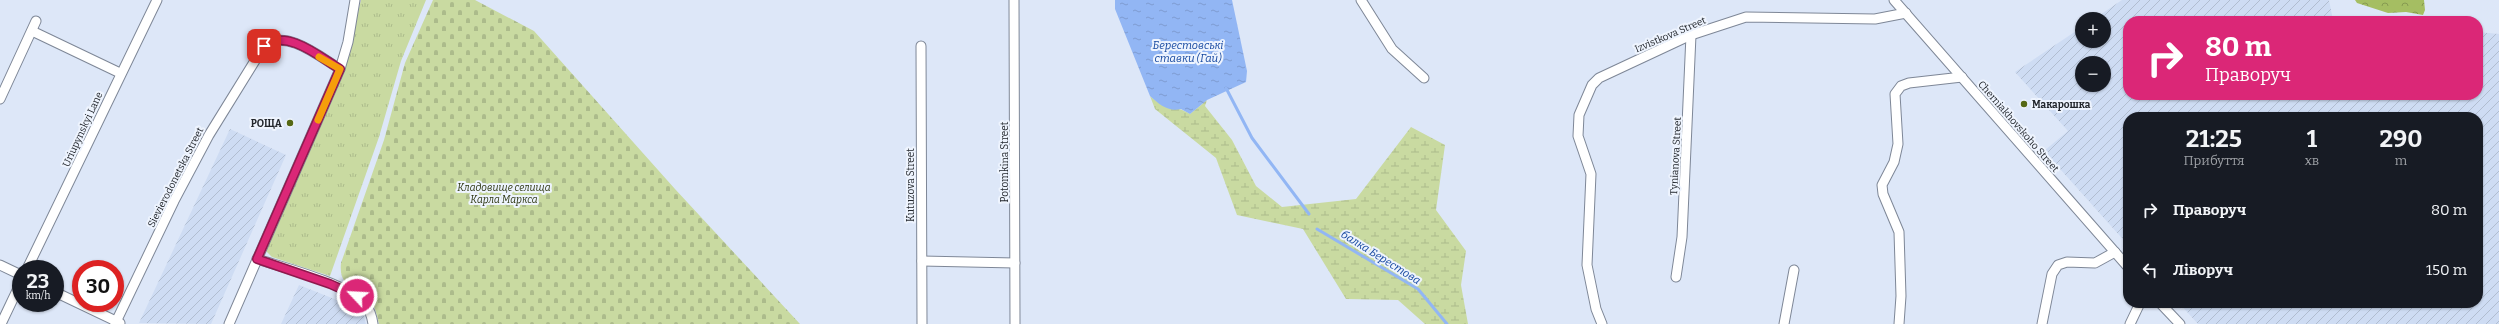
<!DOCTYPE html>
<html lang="uk">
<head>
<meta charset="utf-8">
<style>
	:root { --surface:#171b24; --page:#242831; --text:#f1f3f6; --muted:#9ea1a6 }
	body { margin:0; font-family:Bitter,serif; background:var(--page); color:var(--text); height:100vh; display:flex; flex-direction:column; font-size:15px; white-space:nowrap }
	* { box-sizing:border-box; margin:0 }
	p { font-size:13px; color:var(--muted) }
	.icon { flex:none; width:22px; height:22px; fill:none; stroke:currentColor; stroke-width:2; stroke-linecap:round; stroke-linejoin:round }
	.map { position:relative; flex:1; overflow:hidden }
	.drawer { position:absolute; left:2123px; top:112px; width:360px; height:196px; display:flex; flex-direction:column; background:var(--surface); border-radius:16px; box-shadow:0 1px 3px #0004 }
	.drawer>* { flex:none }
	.top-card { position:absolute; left:2123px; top:16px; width:360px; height:84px; border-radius:16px; box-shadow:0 1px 3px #0004; background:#db2777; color:#fff; overflow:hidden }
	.controls { position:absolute; left:2075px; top:12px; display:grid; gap:8px }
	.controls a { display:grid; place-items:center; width:36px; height:36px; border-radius:50%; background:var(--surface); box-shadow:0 1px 3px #0004; font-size:20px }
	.speed { position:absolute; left:12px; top:260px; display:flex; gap:8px; font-size:20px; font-weight:700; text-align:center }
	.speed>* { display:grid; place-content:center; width:52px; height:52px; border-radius:50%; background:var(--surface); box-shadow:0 1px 3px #0004; line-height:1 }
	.speed small { font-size:10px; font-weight:400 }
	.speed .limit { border:6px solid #d22; background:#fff; color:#111 }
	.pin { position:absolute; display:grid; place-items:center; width:34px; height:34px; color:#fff; margin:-17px; border-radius:8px; box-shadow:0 2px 6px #0006 }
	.me { position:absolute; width:44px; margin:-22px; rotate:295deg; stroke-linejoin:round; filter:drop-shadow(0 0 3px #0008) }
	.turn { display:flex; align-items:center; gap:14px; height:84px; padding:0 16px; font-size:18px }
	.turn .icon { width:52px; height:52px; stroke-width:2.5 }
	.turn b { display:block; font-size:28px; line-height:34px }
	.eta { display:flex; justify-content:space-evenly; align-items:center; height:68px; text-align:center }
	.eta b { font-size:24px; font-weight:700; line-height:28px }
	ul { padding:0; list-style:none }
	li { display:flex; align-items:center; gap:12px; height:60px; padding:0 16px }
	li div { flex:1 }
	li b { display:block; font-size:15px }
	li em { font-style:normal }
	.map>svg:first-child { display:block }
	.industrial { fill:url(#industrial-furrows); fill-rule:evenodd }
	.grass { fill:url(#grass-tufts) }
	.forest { fill:url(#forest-crowns) }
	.wetland { fill:url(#wetland-marsh) }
	.cemetery { fill:url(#cemetery-stones) }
	.water { fill:url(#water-ripples) }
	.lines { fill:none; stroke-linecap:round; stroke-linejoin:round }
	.stream { stroke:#92b6f4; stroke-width:3 }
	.minor-casing { stroke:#7e8797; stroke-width:11 }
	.minor { stroke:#fff; stroke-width:9 }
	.route-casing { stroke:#8e194d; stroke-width:10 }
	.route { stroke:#db2777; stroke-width:7 }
	.slow { stroke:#f59e0b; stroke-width:7 }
	.poi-dot { fill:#556814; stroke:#eef4fe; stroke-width:1.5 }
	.labels { text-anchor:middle; stroke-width:4; stroke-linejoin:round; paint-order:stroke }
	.street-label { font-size:10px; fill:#22262c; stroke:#eef4fe }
	.poi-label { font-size:10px; font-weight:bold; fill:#22262c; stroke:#eef4fe; text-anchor:start }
	.park-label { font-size:10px; font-style:italic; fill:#2a330d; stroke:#eef4fe }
	.water-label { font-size:11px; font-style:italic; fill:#1648a0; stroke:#eef4fe }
</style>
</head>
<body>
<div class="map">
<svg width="2499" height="324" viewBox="0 0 2499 324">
	<defs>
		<pattern id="industrial-furrows" width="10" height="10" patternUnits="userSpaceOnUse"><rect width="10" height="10" fill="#cedcf3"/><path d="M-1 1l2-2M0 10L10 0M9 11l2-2" fill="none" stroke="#b1bdd0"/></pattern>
		<pattern id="grass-tufts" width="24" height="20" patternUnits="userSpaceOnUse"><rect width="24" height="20" fill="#c9daa1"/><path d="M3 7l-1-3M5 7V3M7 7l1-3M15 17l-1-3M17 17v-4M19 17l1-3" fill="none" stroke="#acbb8b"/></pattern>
		<pattern id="forest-crowns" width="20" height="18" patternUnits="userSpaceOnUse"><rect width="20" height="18" fill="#a5be62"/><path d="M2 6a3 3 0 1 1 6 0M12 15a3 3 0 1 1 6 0" fill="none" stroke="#869a51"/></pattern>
		<pattern id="wetland-marsh" width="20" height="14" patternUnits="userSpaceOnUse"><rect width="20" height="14" fill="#c9daa1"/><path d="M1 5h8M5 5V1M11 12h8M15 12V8" fill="none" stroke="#acbb8b"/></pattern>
		<pattern id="cemetery-stones" width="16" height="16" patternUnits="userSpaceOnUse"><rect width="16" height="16" fill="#c9daa1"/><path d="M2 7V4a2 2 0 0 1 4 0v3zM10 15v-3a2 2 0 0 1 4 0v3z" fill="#acbb8b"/></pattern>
		<pattern id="water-ripples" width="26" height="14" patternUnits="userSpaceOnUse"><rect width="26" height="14" fill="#92b6f4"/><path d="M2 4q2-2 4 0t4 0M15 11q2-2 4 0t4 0" fill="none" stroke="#7e9cd1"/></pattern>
	</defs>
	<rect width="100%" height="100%" fill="#dde7f8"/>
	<g class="industrial">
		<path d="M2122,0H2329L2333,20L2343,21H2128V95H2478V32L2499,34V324H2198L2179,303H2478V117H2128V245L2044,151L2068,131L2015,72L2082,27V41H2104V19H2094ZM2082,63H2104V85H2082Z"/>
		<path d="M230,129L286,155L211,324L139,323Z"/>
		<path d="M299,285L362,310L366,324H281Z"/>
	</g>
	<path class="grass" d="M361,0H426L401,61L379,137L330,276L272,257L266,251L267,246L344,71Z"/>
	<path class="forest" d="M2355,0H2424L2425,10L2423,15L2406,12L2388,13L2357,3Z"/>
	<path class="wetland" d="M1150,96C1166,110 1174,104 1190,114L1207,100L1205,106L1232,140L1256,186L1282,207L1356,199L1411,127L1445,145L1436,210L1466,251L1461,285L1468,324H1425L1398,300L1346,299L1303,229L1237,215L1216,158L1155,109Z"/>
	<path class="cemetery" d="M433,0H475L534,31L675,189L800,324H379C377,317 376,309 372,303C360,284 338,291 341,263L384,140L405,63Z"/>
	<path class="water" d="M1115,0H1232L1247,71L1246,82L1207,100L1190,114L1181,109C1168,112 1160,105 1150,96L1115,9Z"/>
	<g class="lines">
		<g class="stream">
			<path d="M1226,88L1252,138L1309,214"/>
			<path d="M1317,229L1418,289L1447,324"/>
		</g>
		<g class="minor-casing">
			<g id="minor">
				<path d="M1014,0L1015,324"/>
				<path d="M1361,0L1392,49L1424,78"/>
				<path d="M1894,0L2128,267"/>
				<path d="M32,31L120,73"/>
				<path d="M921,46L922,324"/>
				<path d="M0,99L36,21"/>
				<path d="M257,259C285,268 346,283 365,304C370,310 372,317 373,324"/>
				<path d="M922,261L1015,263"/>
				<path d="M0,265L21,275"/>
				<path d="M27,269L157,0"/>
				<path d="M1676,277L1682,237L1691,35"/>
				<path d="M55,292L120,323"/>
				<path d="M2160,303L2180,324"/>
				<path d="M1,324L21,282"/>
				<path d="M115,324L174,201L209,135L264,46C286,28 320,57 340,69"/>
				<path d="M229,324L340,69L348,42L355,0"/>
				<path d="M1602,324L1596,309L1587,265L1591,174L1578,136L1579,115L1592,85L1599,78L1691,35L1746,17L1875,19L1906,13"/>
				<path d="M1784,324L1794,270"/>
				<path d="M1899,324L1901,296L1899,232L1883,194L1882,185L1894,162L1898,144L1895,94L1901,86L1909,83L1962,77"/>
				<path d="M2042,324L2052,274L2058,265L2067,262L2095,263L2115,252"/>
				<path d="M2130,324L2140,303"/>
			</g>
		</g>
		<use href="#minor" class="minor"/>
	</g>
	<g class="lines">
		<g class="route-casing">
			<path id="route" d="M264,46C286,28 320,57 340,69L257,259L330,284L357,296"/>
		</g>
		<use href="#route" class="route"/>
		<path class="slow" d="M318,120L340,69L319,57"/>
	</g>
	<g class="poi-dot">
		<circle cx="2024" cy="104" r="4"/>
		<circle cx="290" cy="123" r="4"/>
	</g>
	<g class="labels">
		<g class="street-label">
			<text transform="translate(1670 34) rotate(-23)" y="4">Izvistkova Street</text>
			<text transform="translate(2019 126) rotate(49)" y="4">Cherniakhovskoho Street</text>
			<text transform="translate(82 129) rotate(-65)" y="4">Uriupynskyi Lane</text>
			<text transform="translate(1675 156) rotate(-87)" y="4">Tynianova Street</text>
			<text transform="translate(1004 162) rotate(-90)" y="4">Potomkina Street</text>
			<text transform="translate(175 177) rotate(-63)" y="4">Sievierodonetska Street</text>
			<text transform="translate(910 185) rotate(-90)" y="4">Kutuzova Street</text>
		</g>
		<g class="poi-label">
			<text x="2032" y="108">Макарошка</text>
			<text x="282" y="127" text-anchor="end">РОЩА</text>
		</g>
		<g class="park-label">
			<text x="504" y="191">Кладовище селища<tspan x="504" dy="12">Карла Маркса</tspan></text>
		</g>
		<g class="water-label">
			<text x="1188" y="49">Берестовські<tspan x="1188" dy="13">ставки (Гай)</tspan></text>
			<text transform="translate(1381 257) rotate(32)" y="4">балка Берестова</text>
		</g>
	</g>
</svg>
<div class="controls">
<a>+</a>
<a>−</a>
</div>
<div class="speed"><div>23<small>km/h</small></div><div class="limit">30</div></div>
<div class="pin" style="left:264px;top:46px;background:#d93025"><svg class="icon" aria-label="arrive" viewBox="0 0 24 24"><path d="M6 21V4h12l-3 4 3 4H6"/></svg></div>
<svg class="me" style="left:357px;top:296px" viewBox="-20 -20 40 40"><circle r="17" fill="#db2777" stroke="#fff" stroke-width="3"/><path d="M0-11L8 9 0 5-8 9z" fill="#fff"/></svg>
<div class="top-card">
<div class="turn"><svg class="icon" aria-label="right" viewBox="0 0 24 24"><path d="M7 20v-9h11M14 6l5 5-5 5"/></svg><div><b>80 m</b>Праворуч</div></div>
</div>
<section class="drawer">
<div class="eta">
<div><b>21:25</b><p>Прибуття</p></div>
<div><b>1</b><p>хв</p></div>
<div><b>290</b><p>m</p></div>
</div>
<ul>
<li><svg class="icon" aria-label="right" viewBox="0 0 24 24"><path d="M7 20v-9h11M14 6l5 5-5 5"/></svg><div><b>Праворуч</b></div><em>80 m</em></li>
<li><svg class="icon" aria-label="left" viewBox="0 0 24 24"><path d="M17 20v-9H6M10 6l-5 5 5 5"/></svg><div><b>Ліворуч</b></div><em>150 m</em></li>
</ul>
</section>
</div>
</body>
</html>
